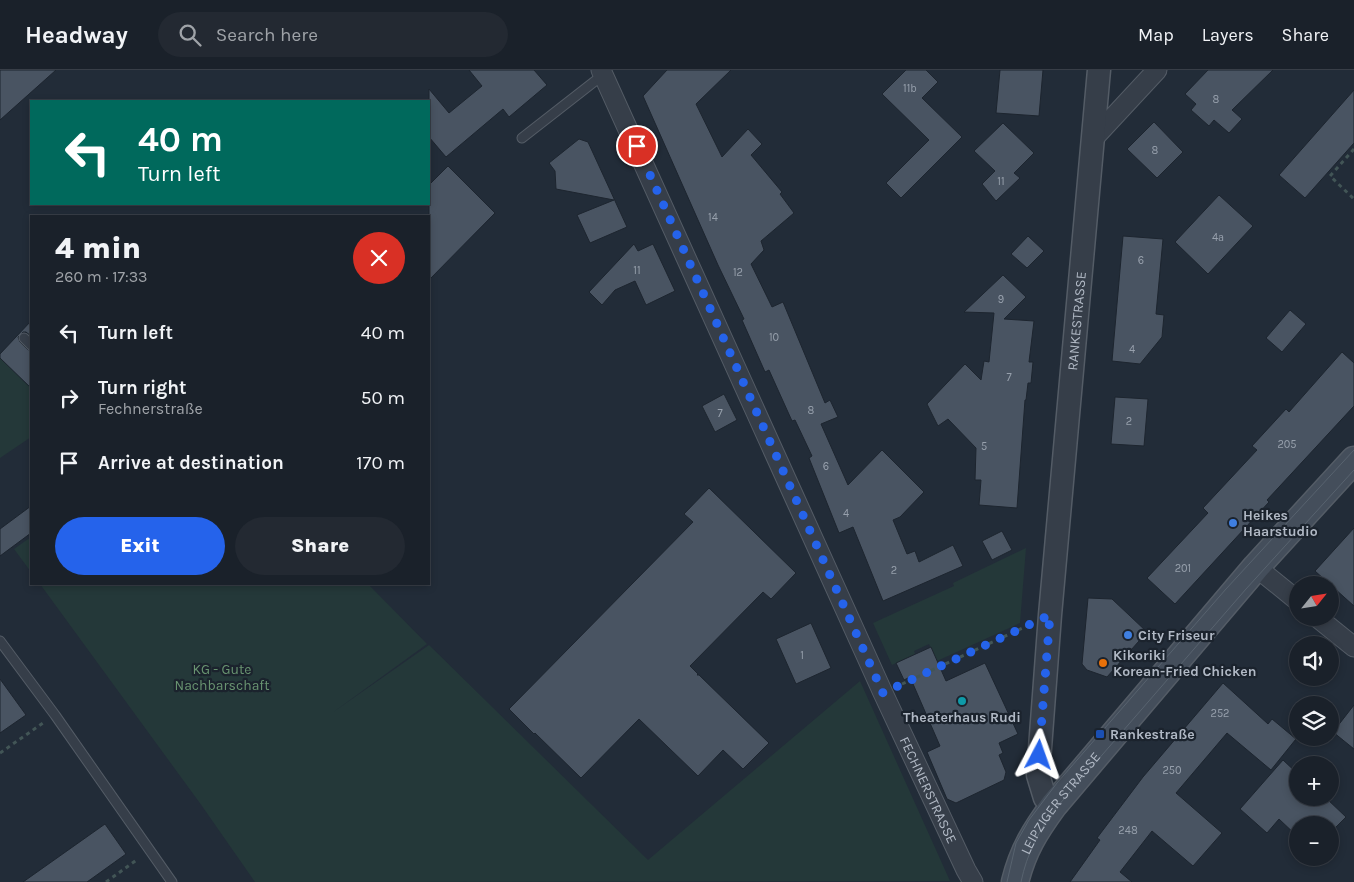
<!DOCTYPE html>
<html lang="en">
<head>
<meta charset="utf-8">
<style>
	:root { --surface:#1a212a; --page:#232932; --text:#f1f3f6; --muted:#9fa3a8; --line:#383e47; --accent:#2563eb }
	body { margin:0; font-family:Karla,sans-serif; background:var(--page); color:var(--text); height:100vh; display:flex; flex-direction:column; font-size:19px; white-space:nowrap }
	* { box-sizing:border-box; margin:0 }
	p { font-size:16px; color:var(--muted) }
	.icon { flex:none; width:28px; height:28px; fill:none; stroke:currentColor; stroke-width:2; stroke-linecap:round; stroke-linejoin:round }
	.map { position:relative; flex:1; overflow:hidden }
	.panel { position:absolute; left:30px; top:145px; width:400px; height:370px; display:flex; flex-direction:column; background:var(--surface); border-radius:0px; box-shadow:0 2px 8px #0003,0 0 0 1px var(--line) }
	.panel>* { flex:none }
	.banner { position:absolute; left:30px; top:30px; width:400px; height:105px; border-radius:0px; box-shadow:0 2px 8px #0003,0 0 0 1px var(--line); background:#00695c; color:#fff; overflow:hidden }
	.needle { width:32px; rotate:60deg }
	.controls { position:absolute; left:1289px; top:506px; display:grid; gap:10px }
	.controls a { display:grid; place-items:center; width:50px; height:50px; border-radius:50%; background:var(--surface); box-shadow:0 2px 8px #0003,0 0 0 1px var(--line); font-size:25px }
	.pin { position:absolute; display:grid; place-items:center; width:42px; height:42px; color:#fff; margin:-21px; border:2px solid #fff; border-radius:50%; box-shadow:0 1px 5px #0007 }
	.me { position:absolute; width:55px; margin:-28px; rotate:4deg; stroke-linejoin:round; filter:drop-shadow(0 0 4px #0008) }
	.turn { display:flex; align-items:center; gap:18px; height:105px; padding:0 25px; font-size:22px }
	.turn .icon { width:65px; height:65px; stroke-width:2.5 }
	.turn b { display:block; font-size:35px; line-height:42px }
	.round { display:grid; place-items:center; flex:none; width:52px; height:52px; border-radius:26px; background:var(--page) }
	.overview { display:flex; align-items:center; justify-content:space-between; height:85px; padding:0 25px }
	h1 { font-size:30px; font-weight:800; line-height:38px }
	.cta { display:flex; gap:10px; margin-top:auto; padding:10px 25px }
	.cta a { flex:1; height:58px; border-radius:30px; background:var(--accent); color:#fff; font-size:20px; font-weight:800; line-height:58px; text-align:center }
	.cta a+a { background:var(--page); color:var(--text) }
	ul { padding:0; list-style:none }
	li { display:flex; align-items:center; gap:15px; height:65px; padding:0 25px }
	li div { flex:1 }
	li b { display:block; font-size:19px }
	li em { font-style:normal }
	header { display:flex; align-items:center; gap:30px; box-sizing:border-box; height:70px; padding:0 25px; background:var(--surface); border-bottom:1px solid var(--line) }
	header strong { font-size:24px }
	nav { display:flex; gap:28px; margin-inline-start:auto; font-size:18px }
	.search { width:350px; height:45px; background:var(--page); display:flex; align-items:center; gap:12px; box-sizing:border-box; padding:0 18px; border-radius:28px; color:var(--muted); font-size:19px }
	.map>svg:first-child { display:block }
	.green { fill:#243839 }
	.building { fill:#495462; stroke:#1d252f }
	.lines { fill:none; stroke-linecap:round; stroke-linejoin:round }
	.service-casing { stroke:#545c66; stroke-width:11 }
	.minor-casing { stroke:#545c66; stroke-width:21 }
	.tertiary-casing { stroke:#545c66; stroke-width:25 }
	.secondary-casing { stroke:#545c66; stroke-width:29 }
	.path { stroke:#425556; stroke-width:3; stroke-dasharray:4 4; stroke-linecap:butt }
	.service { stroke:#363e49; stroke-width:9 }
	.minor { stroke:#363e49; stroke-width:19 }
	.tertiary { stroke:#363e49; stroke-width:22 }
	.secondary { stroke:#444e5b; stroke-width:26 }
	.tram { stroke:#58636f; stroke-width:1 }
	.route { stroke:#2563eb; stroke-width:9; stroke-dasharray:0 16.2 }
	.shop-dot { fill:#3f7fe0; stroke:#1b232d; stroke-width:2 }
	.food-dot { fill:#e8710a; stroke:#1b232d; stroke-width:2 }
	.culture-dot { fill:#0f9aa8; stroke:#1b232d; stroke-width:2 }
	.transit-dot { fill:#1a4fb4; stroke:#1b232d; stroke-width:2 }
	.labels { text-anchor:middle; stroke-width:4.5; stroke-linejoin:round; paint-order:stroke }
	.number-label { font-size:11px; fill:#97a0ac }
	.street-label { font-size:14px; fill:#b1b9c5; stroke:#1b232d }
	.poi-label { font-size:14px; font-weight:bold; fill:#b1b9c5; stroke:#1b232d; text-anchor:start }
	.park-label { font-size:14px; fill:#699471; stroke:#1b232d }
</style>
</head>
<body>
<header>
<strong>Headway</strong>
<div class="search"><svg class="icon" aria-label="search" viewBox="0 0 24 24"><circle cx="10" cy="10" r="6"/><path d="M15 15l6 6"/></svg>Search here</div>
<nav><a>Map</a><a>Layers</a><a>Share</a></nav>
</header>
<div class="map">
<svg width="1354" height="812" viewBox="0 0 1354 812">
	<rect width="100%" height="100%" fill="#222c38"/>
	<g class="green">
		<path d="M0,288L31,318V367L0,388Z"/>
		<path d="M31,467V502L14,479Z"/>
		<path d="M1026,478L1020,553L937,591L929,574L914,581L915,584L892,595L873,553L954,516L953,513Z"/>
		<path d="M40,514H368L427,574L332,643L429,575L648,790L860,611L950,811L255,812L202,736Z"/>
	</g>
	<g class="building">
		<path d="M0,0H56L0,50Z"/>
		<path d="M469,0H534L547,15L509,47L503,39L446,87L429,67V19L449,43L482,16Z"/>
		<path d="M667,0H731L696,34L722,87L748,59L762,74L751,85L782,122L780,124L794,143L761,171L764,180L751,194L772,237L783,232L825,333L830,330L838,347L821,354L848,415L882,380L924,422L900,447L893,450L907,484L915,481L919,492L953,475L963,496L883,531L853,457L839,463L809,388L812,386L795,350L792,351L769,300L765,302L742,250L744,249L718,195L643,26Z"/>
		<path d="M906,0H926L938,12L922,28L962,67L901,128L886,113L929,70L882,24Z"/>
		<path d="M1000,0H1043L1039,46L996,43Z"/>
		<path d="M1208,0H1273L1232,40L1242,49L1229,63L1214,50L1209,56L1191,40L1196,34L1185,24Z"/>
		<path d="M1354,20V73L1305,128L1279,105Z"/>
		<path d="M1154,52L1183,82L1157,108L1127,79Z"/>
		<path d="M1003,53L1034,83L1014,103L1020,108L996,131L982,114L995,101L974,81Z"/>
		<path d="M579,69L588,72L627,157L590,173L577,145L614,130L556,119L555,101L549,93Z"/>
		<path d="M448,96L495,143L429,210V115Z"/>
		<path d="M1219,125L1253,156L1208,204L1175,172Z"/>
		<path d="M1028,166L1044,181L1027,198L1011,184Z"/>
		<path d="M1123,166L1163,169L1156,244L1164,245L1162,267L1140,294L1112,291Z"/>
		<path d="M634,174L638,181L653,174L675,221L646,235L635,211L615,220L602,235L589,222Z"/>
		<path d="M1003,205L1026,227L1004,249L1034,251L1029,292H1033L1031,313H1028L1026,330H1025L1017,438L979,435L981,410H975L976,378L948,349L938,356L927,334L965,294L981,310L984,291L989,292L994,243L964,242Z"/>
		<path d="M1290,240L1306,254L1282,282L1266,268Z"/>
		<path d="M31,251V266L26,262H23L18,267L20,272L27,279L31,281V318L0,288V284Z"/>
		<path d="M1342,282L1354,293V336L1267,430L1269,432L1175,534L1147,508L1208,443L1203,438L1257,380L1252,376L1286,339L1289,342Z"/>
		<path d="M724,324L737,350L715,362L702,336Z"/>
		<path d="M1115,327L1148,329L1144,376L1111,374Z"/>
		<path d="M709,418L796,503L771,529L763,522L690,596L698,604L697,605H699L769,673L743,699L723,680L698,706L639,649L581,708L535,663L534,664L509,639L693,452L684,444Z"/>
		<path d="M31,436V463L0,486V459Z"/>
		<path d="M1354,458V536L1315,501Z"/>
		<path d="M1002,461L1012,480L992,490L982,471Z"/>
		<path d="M1088,528L1112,529L1147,562L1107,607L1087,600L1082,594Z"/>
		<path d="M811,553L831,598L796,614L776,569Z"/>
		<path d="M931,577L946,611L985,593L1018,664L999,673L1003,683L999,685L1006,702L1004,710L956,733L947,729L927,682L940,676L910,607L904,610L896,593Z"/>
		<path d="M0,609L26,645L0,663Z"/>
		<path d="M1223,613L1268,654L1272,649L1296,669L1271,700L1227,663L1176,723L1222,763L1193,796L1152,761L1120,802L1132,812H1070L1100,770L1097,768L1143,707Z"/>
		<path d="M1354,635V679L1333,662Z"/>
		<path d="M1283,690L1298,704V728H1326L1346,747L1330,763V755H1298V767L1279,749L1267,763L1240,739Z"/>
		<path d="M105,754L126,784L87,812H23Z"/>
	</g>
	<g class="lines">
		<g class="service-casing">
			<g id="service">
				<path d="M522,68L604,4"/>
				<path d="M24,268L31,275"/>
				<path d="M0,571L55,645L172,812"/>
			</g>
		</g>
		<g class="minor-casing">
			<g id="minor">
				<path id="s1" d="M601,0L883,623L966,800L973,812"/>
				<path d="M1092,70L1157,0"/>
				<path d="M1256,497L1298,531"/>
				<path d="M1318,548L1354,577"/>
			</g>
		</g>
		<g class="tertiary-casing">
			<g id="tertiary">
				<path id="s2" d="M1054,735L1045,728L1038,705L1050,545L1099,0"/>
			</g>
		</g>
		<g class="secondary-casing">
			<g id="secondary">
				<path id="s3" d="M1015,812C1023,780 1035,761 1054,735L1256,497L1354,390"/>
			</g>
		</g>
		<g class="path">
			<path d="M1354,79L1330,106L1354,129"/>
			<path d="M902,614L1027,556"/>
			<path d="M0,683L43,653"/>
			<path d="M106,812L138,789"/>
		</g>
		<use href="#service" class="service"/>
		<use href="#minor" class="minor"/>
		<use href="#tertiary" class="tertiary"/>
		<use href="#secondary" class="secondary"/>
		<g class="tram">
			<path d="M1007,812L1016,773L1029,750L1057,713L1226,519L1354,380"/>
			<path d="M1021,812C1027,783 1039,760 1057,737L1246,519L1354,400"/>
		</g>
	</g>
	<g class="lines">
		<path class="route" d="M637,76L883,623L1050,545L1039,685"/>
	</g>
	<g class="shop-dot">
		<circle cx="1233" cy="453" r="5"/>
		<circle cx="1128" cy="565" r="5"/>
	</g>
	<circle class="food-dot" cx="1103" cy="593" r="5"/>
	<circle class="culture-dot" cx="962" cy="631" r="5"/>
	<rect class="transit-dot" x="1095" y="659" width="10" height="10" rx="2.5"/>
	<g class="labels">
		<g class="number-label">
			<text x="910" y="22">11b</text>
			<text x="1216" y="33">8</text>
			<text x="1155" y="84">8</text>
			<text x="1001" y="115">11</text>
			<text x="713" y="151">14</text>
			<text x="1218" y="171">4a</text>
			<text x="1141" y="194">6</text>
			<text x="637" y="204">11</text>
			<text x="738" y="206">12</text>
			<text x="1001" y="233">9</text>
			<text x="774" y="271">10</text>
			<text x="1132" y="283">4</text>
			<text x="1009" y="311">7</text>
			<text x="811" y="344">8</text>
			<text x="720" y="347">7</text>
			<text x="1129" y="355">2</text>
			<text x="1287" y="378">205</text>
			<text x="984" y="380">5</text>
			<text x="826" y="400">6</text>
			<text x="846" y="447">4</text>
			<text x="1183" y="502">201</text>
			<text x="894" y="504">2</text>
			<text x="802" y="589">1</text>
			<text x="1220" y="647">252</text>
			<text x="1172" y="704">250</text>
			<text x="1128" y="764">248</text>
		</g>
		<g class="street-label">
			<text dy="5" stroke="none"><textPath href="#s2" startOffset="491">RANKESTRASSE</textPath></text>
			<text dy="5" stroke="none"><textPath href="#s1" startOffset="791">FECHNERSTRASSE</textPath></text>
			<text dy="5" stroke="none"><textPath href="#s3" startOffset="92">LEIPZIGER STRASSE</textPath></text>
		</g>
		<g class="poi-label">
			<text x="1243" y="450">Heikes<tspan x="1243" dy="16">Haarstudio</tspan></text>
			<text x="1138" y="570">City Friseur</text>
			<text x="1113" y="590">Kikoriki<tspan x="1113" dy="16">Korean-Fried Chicken</tspan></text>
			<text x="962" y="652" text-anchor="middle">Theaterhaus Rudi</text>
			<text x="1110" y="669">Rankestraße</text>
		</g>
		<g class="park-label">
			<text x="222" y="604">KG - Gute<tspan x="222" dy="16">Nachbarschaft</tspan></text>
		</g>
	</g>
</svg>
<div class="controls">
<a><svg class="needle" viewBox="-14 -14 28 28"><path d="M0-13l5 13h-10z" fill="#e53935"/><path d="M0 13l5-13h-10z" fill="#9fa3a8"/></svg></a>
<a><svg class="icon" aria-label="sound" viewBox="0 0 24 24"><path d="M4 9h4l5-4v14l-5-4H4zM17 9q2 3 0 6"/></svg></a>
<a><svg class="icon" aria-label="layers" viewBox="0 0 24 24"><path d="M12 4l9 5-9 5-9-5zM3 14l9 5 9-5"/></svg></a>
<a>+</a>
<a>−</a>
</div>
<div class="pin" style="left:637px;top:76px;background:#d93025"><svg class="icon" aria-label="arrive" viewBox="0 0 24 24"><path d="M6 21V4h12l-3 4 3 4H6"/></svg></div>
<svg class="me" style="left:1039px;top:685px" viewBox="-20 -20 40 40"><path d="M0-17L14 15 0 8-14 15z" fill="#2563eb" stroke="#fff" stroke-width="4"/></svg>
<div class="banner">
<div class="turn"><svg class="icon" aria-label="left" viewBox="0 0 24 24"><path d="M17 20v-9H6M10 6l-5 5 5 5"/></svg><div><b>40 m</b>Turn left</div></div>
</div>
<section class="panel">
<div class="overview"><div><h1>4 min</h1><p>260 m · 17:33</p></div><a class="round" style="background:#d93025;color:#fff"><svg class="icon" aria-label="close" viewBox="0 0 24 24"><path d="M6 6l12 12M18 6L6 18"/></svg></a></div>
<ul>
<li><svg class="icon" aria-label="left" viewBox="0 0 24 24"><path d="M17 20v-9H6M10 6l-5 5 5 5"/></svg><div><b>Turn left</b></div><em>40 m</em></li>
<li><svg class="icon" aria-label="right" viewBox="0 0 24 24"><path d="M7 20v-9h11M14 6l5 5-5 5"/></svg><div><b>Turn right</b><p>Fechnerstraße</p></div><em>50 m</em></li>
<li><svg class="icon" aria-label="arrive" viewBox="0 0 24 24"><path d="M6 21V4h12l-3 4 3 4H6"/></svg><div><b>Arrive at destination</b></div><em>170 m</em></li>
</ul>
<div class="cta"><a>Exit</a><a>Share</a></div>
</section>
</div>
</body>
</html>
